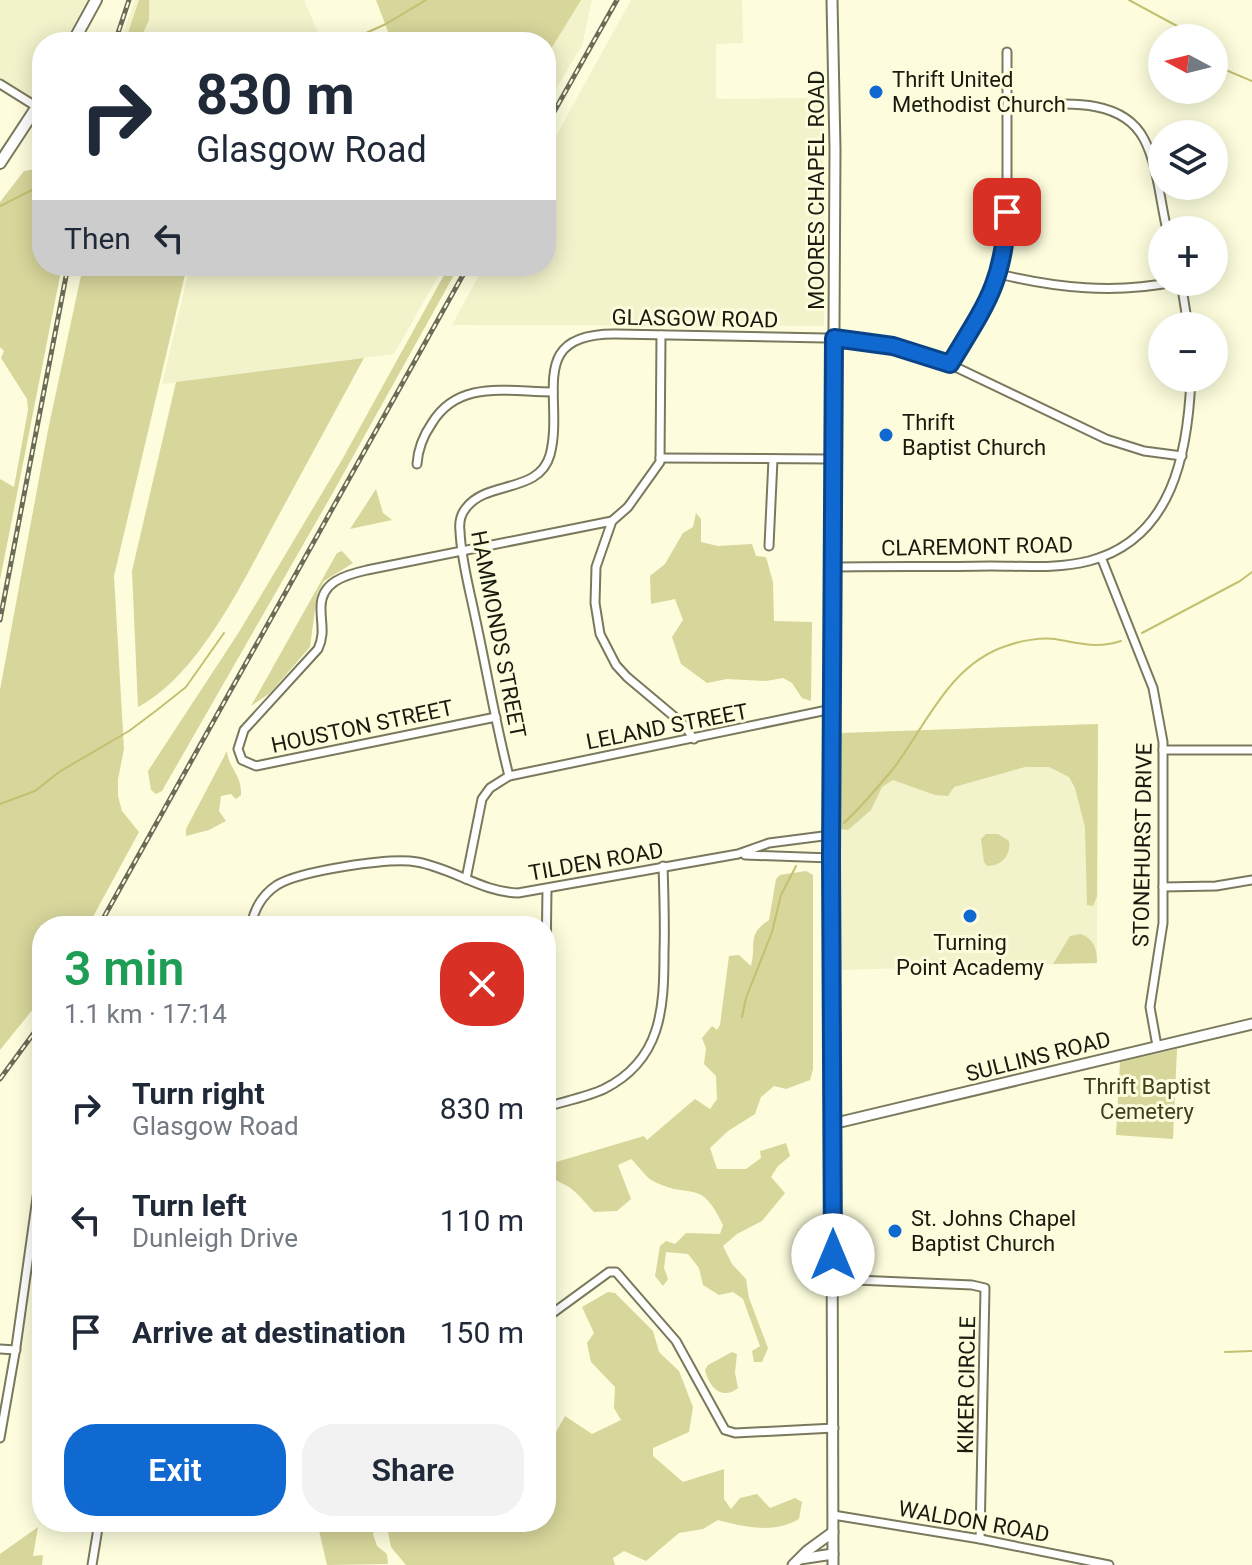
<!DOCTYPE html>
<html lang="en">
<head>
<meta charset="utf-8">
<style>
	:root { --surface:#fff; --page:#f2f2f3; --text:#1f2937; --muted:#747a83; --accent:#1068d1 }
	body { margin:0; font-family:Roboto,sans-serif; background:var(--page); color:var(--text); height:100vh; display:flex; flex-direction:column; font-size:30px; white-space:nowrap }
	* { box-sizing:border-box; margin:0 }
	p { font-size:26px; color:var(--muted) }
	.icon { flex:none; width:44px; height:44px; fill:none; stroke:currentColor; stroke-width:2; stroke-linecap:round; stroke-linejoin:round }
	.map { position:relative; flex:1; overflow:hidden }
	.drawer { position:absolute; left:32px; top:916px; width:524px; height:616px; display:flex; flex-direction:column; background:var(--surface); border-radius:32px; box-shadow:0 4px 20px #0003 }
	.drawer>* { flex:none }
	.hud { position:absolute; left:32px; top:32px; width:524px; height:244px; border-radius:32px; box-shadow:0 4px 20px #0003; background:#fff; color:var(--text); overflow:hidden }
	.needle { width:52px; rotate:277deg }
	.buttons { position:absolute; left:1148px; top:24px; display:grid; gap:16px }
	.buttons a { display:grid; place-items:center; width:80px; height:80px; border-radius:50%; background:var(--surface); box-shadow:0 4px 20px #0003; font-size:40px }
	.pin { position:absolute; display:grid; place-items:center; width:68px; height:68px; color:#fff; margin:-34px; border-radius:16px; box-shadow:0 4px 12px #0006 }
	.me { position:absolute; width:88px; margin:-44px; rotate:0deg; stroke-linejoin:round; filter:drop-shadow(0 0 6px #0008) }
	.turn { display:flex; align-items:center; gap:28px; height:168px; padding:0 32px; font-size:36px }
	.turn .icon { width:104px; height:104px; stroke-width:2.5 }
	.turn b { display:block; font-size:56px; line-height:68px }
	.then { display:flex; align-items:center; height:76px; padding:0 32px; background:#0003; gap:16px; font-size:30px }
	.round { display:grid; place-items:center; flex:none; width:84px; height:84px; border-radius:32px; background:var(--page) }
	.overview { display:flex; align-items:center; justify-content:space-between; height:136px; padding:0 32px }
	h1 { font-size:48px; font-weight:600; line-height:60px; color:#1e9e55 }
	.button { display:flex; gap:16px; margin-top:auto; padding:16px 32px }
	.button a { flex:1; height:92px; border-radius:32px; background:var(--accent); color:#fff; font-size:32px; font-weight:600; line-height:92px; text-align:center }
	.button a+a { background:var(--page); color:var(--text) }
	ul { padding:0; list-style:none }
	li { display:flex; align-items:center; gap:24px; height:112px; padding:0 32px }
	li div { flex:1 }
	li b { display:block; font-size:30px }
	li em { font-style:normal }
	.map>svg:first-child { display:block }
	.built { fill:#f2f2cb }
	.green { fill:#d7d69b }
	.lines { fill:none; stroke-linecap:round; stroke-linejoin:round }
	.stream { stroke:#c3c170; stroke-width:2 }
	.street-casing { stroke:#7a795d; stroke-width:11 }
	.secondary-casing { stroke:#7a795d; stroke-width:13 }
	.primary-casing { stroke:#7a795d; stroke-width:14 }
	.street { stroke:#fff; stroke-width:7 }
	.secondary { stroke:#fff; stroke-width:9 }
	.primary { stroke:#fff; stroke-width:10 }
	.rail-casing { stroke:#6b6b58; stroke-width:5 }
	.rail { stroke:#fdfddd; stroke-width:2; stroke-dasharray:6; stroke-linecap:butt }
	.route-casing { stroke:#0a4488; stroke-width:20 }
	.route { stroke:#1068d1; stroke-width:14 }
	.poi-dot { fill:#1068d1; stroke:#fdfddd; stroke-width:3 }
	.labels { text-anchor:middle; stroke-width:6; stroke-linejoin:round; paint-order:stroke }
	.poi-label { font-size:22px; fill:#1a1a0f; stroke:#fdfddd; text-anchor:start }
	.street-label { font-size:22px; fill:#1a1a0f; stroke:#fdfddd }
	.park-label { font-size:22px; fill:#3f3e1a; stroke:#fdfddd }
</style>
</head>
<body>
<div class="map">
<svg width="1252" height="1565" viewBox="0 0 1252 1565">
	<rect width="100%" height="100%" fill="#fdfddd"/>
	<g class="built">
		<path d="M0,0H87L65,42H42V85L34,101L0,81Z"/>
		<path d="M135,0H304L322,42H120Z"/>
		<path d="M380,0H592L582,46L546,105V42Z"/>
		<path d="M631,0H742L743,43L716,44V99L823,98L824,326L452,325L484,266H546V154Z"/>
		<path d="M190,266H444L394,354L162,384Z"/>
		<path d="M1098,724L1097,963L837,970V734Z"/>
	</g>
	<g class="green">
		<path d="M139,0H149V20L139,42H125Z"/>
		<path d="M376,0H581L546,57V42H392Z"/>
		<path d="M42,168V266H62L0,580V479L14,487L28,410L27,399L1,358L4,351L0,347V202L24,171Z"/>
		<path d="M83,266H187L114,576L124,749L118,779V796L122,811L139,832L88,926H42V998L0,1050V690L48,430Z"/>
		<path d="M449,266H459L331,496L162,791L156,794L151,790L148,771L239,632L343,458Z"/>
		<path d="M364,358C336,410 308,461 280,513C246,575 201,674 138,707L132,571L176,382Z"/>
		<path d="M376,489L383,513L392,520L350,529Z"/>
		<path d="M696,513L701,519V542L718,546L752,544L756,556L766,557L773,582L774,621L812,622L811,701L802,698L792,683L783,678L766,681L727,679L707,683L681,664L672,637L683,620L675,599L651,604L650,576L665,564L683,533L693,527Z"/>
		<path d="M342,551L353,563L324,581L317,594L310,647L270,693L251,706L337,553Z"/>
		<path d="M1098,724L1097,896L1093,906L1087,905L1085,827L1075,788L1069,777L1049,767H1025L954,787L948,796L935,795L893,780L882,787L871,810L848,830L841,829V733Z"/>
		<path d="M227,751C228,768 242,774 241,795L236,799L231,794L221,796L219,811L226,821L209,830L186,836V829Z"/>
		<path d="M986,834H998L1009,841C1011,855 1002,866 987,866L984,862L981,839Z"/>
		<path d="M806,871L813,875V1069L810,1080L786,1089L774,1086L761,1097L755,1114L728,1131L710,1148L717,1169H746L761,1158L760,1151L786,1143L790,1156L778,1166L771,1177L785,1193L762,1221L737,1234L723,1246L732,1264L746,1279L749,1298L768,1348L762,1362H754L752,1351L760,1346L743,1299L733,1292L719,1295L703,1285L699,1268L688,1254L666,1252L664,1268L668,1279L663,1286L655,1276L660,1246L666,1241L675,1244L686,1233L720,1234L723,1225C700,1176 691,1201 653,1181C645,1177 638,1165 631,1159L618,1165L631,1199L617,1211L594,1212C586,1204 578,1193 569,1187C558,1180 548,1180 546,1165L644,1136L647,1140L695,1099L710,1109L717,1099L716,1076L704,1064L706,1048L702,1038L712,1026L717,1030L720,1025L729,956L739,955L751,966C757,944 746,935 769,920L776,879L780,875Z"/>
		<path d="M1080,934C1094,938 1097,950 1097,963L1053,964L1070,936Z"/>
		<path d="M1177,1049L1173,1139L1116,1135L1120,1062Z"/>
		<path d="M608,1292L615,1293L653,1331L659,1352L679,1371L693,1407L689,1432L653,1448V1456L683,1482L724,1469V1499L731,1509L740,1498L757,1494L770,1508L795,1498L802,1502L799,1519C774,1534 744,1527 718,1520L703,1529L679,1533L646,1561L624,1551L613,1558L615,1565H406L391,1547L386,1522H546V1428L554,1436L565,1416L592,1434L621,1420L614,1408L615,1387L591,1362L587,1343L594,1333L582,1307Z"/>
		<path d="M732,1352L737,1354L735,1373L738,1388C722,1401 709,1387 705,1370L708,1365Z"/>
		<path d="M317,1522H379L373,1534L377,1546L387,1554L388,1564L327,1565Z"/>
		<path d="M38,1527L33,1556L43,1555L42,1565H0V1554Z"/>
	</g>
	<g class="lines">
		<g class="stream">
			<path d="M1129,0L1177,26L1187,38"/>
			<path d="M346,42L386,24L426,0"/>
			<path d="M1214,65L1252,81"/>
			<path d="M0,206L42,185"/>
			<path d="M1142,633L1240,581L1252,572"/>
			<path d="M0,804L35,791L59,772L129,731L157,710L186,687L224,633"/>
			<path d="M844,823C861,807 878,787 893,769C927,724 949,665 1006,646C1020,641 1041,637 1055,639C1079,643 1096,649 1121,641"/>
			<path d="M742,1017L746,998L772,932L781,895L796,866"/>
			<path d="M1225,1352L1252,1351"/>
		</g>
		<g class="street-casing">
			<g id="street">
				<path d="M0,84L37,107"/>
				<path d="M1007,106C1051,106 1119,92 1144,139C1158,166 1160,201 1167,230"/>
				<path d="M999,274C1057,288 1114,294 1174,282"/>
				<path d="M1181,282L1188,326"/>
				<path d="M661,335L660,462L628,507L612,521L596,567L595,603L600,634L616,665L627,677L683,724L694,739"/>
				<path d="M950,364L983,311L1001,268L1007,212V52"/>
				<path d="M660,458L827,459L833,457"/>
				<path d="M417,464C418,448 423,436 432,423C459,379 508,392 553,392"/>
				<path d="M769,546L773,459"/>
				<path d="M1101,557L1153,688L1163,742V923L1150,1007L1157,1046"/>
				<path d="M832,567C885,566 938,567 991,566C1024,566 1057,569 1089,561C1173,539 1188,452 1191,378"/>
				<path d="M496,717L256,766L242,760L238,749L244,730L318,649C325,634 321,624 321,609C320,582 345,575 367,570L612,521"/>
				<path d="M1163,750H1252"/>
				<path d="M509,776C496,725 487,672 476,621C470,591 461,560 460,531C459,523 461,514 466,508C487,480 539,494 550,455C565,399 524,333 616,334L825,338L893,346L945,362L1106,439L1144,451L1182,456"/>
				<path d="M745,855L831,858"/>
				<path d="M466,879L482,799L490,788L509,776L832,709"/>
				<path d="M1163,887L1216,886L1252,880"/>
				<path d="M251,926C254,909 262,895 277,885C300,871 390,857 417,862C452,868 482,892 518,893L738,854L769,843L831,835"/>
				<path d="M546,963L547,889"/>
				<path d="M546,1107C565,1101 587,1097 604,1089C662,1060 664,1008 664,952C665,924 664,895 663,866"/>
				<path d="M833,1279L972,1285L985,1288L980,1539"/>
				<path d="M546,1318L609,1272H616L676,1341L725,1430L735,1433L834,1428"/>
				<path d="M0,1349L16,1350"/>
				<path d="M0,1438L16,1347L42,1162"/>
				<path d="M833,1515L980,1539L1109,1565"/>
				<path d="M92,1565L99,1522"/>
			</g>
		</g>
		<g class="secondary-casing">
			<g id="secondary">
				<path d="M832,0L835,149L831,858L833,1565"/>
				<path d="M832,1124L1252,1024"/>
				<path d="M800,1559L833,1554"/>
				<path d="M793,1565L807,1551L833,1532"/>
			</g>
		</g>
		<g class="primary-casing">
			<g id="primary">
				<path d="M73,42L96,0"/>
				<path d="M0,163L42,99"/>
			</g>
		</g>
		<use href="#street" class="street"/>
		<use href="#secondary" class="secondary"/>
		<use href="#primary" class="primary"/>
		<g class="rail-casing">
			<g id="rail">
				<path d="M115,42L129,0"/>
				<path d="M546,126L617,0"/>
				<path d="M0,620L68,266"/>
				<path d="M99,926L468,266"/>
				<path d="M0,1079L42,1022"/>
			</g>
		</g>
		<use href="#rail" class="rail"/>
	</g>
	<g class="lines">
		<g class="route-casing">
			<path id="route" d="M833,1255L831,858L834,338L893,346L950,364C985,306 1004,283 1007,212"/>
		</g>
		<use href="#route" class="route"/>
	</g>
	<g class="poi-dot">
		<circle cx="876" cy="92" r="8"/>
		<circle cx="886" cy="435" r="8"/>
		<circle cx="970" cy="916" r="8"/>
		<circle cx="895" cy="1231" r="8"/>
	</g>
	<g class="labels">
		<g class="poi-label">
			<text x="892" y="87">Thrift United<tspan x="892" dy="25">Methodist Church</tspan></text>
			<text x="902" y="430">Thrift<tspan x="902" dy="25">Baptist Church</tspan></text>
			<text x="970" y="950" text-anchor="middle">Turning<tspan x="970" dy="25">Point Academy</tspan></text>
			<text x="911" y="1226">St. Johns Chapel<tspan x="911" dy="25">Baptist Church</tspan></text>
		</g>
		<g class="street-label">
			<text transform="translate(816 190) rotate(-90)" y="8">MOORES CHAPEL ROAD</text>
			<text transform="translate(695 318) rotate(1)" y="8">GLASGOW ROAD</text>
			<text transform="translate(977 546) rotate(-1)" y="8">CLAREMONT ROAD</text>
			<text transform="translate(499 634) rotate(79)" y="8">HAMMONDS STREET</text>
			<text transform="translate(362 726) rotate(-12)" y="8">HOUSTON STREET</text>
			<text transform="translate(667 726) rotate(-11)" y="8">LELAND STREET</text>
			<text transform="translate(1142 845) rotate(-89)" y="8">STONEHURST DRIVE</text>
			<text transform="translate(596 861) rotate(-10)" y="8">TILDEN ROAD</text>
			<text transform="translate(1038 1056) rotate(-14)" y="8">SULLINS ROAD</text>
			<text transform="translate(966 1385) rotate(-89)" y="8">KIKER CIRCLE</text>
			<text transform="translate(974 1521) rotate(10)" y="8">WALDON ROAD</text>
		</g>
		<g class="park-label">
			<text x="1147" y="1094">Thrift Baptist<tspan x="1147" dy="25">Cemetery</tspan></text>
		</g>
	</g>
</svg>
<div class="buttons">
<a><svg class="needle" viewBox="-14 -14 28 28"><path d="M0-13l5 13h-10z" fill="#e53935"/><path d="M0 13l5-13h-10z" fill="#747a83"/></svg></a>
<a><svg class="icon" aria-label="layers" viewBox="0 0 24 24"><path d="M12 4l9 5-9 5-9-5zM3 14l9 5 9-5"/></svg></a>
<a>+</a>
<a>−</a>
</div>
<div class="pin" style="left:1007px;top:212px;background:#d93025"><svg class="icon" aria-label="arrive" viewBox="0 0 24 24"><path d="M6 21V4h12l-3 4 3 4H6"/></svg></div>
<svg class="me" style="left:833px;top:1255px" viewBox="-20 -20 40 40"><circle r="19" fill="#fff"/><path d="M0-13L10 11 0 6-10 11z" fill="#1068d1"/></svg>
<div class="hud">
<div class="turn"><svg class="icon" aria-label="right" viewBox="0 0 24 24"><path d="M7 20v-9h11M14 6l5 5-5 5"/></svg><div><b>830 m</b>Glasgow Road</div></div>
<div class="then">Then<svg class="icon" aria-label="left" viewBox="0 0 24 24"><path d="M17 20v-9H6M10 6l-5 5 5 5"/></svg></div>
</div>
<section class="drawer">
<div class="overview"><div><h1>3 min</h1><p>1.1 km · 17:14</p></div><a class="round" style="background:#d93025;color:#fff"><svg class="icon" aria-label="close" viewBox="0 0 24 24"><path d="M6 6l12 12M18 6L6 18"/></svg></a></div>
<ul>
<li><svg class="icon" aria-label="right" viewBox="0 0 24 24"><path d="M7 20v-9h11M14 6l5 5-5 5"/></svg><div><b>Turn right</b><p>Glasgow Road</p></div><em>830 m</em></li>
<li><svg class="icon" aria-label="left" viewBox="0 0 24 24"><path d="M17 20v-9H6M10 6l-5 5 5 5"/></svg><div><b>Turn left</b><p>Dunleigh Drive</p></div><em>110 m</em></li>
<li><svg class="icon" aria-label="arrive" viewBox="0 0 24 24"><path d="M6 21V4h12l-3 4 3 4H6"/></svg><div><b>Arrive at destination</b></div><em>150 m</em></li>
</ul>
<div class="button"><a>Exit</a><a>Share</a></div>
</section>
</div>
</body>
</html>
